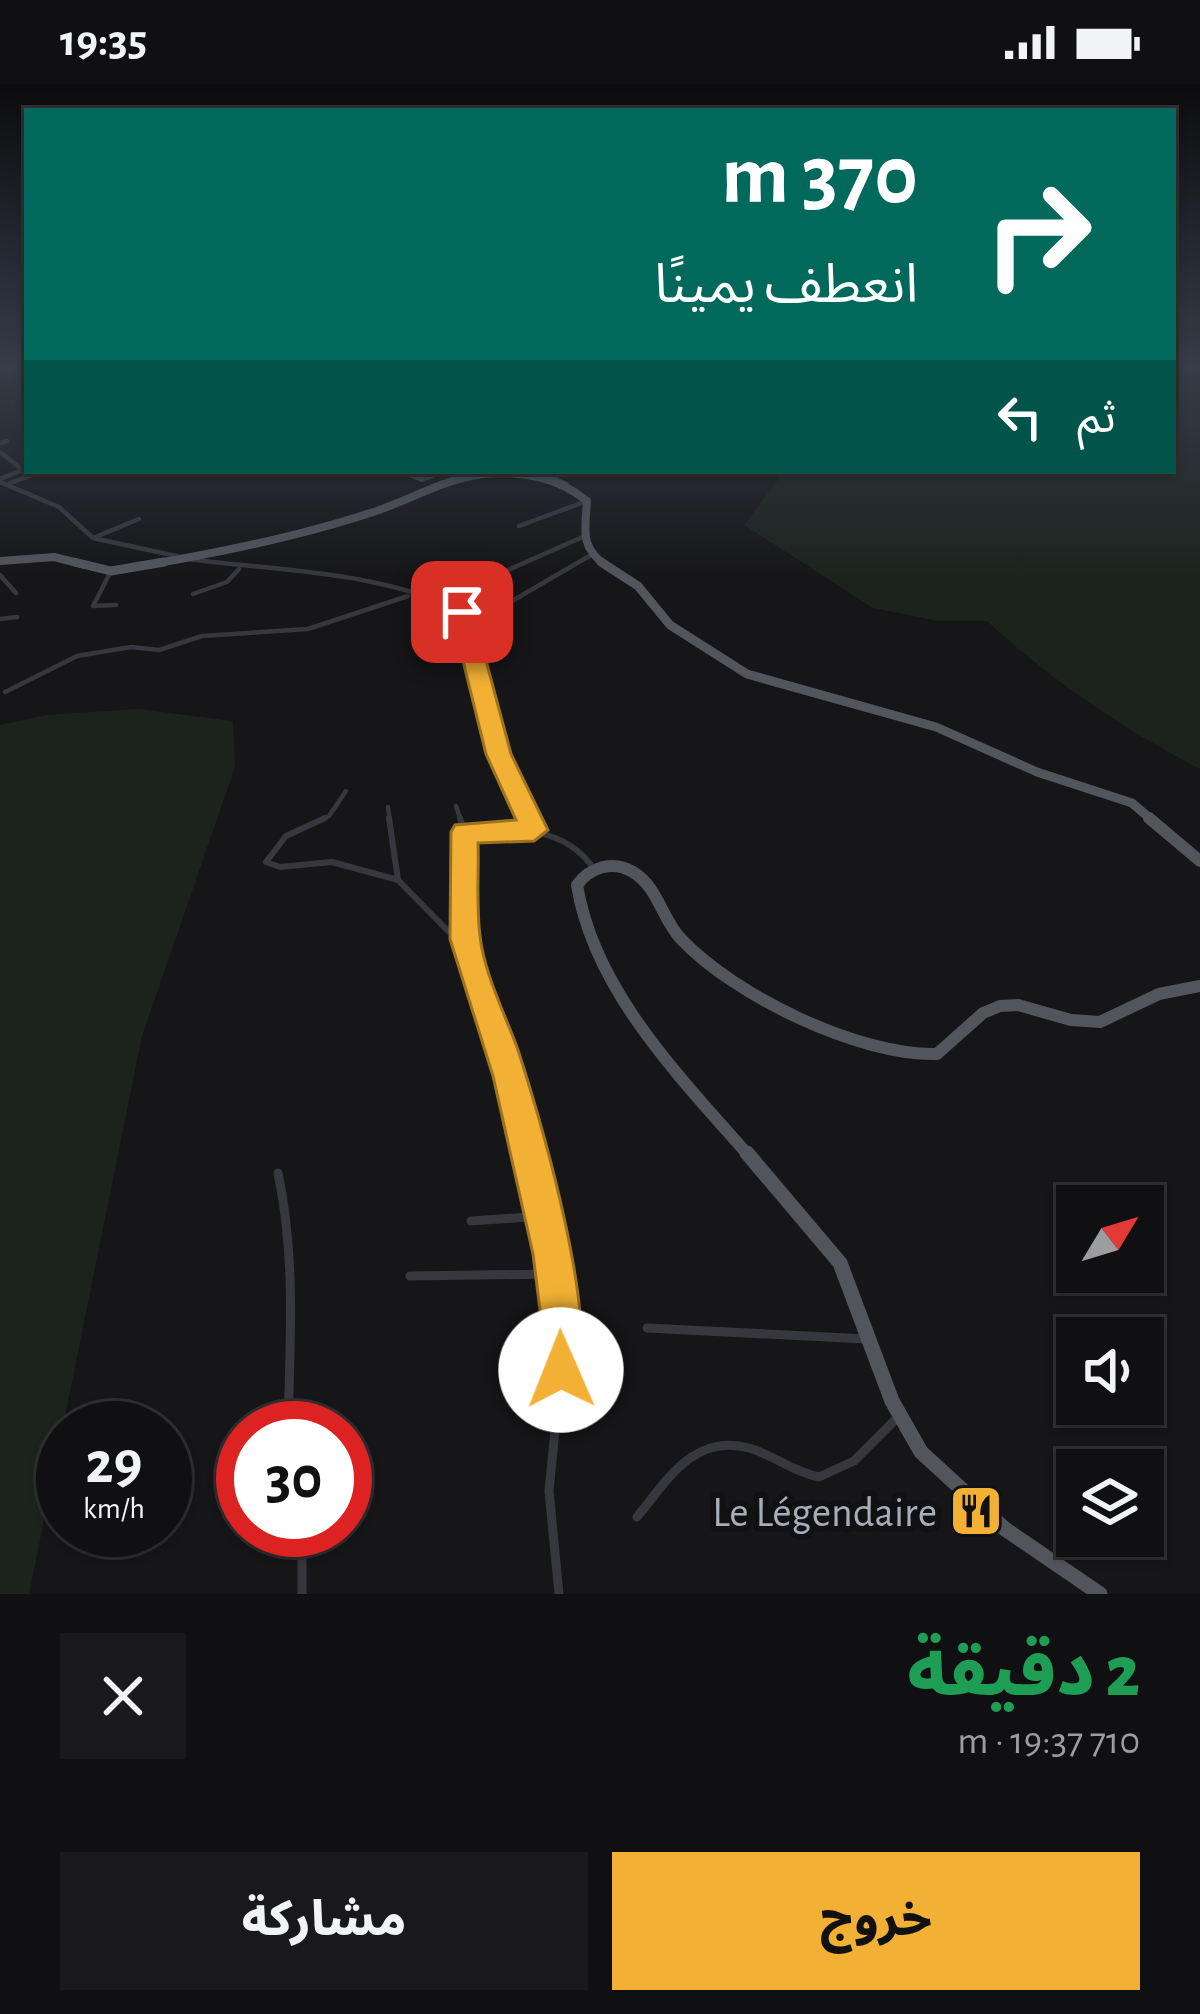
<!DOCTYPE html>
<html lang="ar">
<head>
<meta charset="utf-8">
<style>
	:root { --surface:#101012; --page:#19191b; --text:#f1f3f6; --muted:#9c9d9f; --line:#303032; --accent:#f2b134 }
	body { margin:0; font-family:"Alegreya Sans","Noto Sans Arabic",sans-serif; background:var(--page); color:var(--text); direction:rtl; height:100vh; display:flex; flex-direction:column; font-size:45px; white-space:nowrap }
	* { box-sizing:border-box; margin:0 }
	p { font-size:39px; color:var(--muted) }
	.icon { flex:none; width:66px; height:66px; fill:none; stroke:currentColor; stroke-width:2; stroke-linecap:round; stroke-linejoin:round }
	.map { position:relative; height:1510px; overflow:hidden; direction:ltr }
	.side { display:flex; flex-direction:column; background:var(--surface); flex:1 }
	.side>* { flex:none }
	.guide { position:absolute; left:24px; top:24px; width:1152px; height:366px; border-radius:0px; box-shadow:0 3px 9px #0004,0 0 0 3px var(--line); direction:rtl; background:#00695c; color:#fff; overflow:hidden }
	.needle { width:78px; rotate:52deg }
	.controls { position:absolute; left:1056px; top:1101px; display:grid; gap:24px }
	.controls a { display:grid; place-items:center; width:108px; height:108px; border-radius:0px; background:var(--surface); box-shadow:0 3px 9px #0004,0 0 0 3px var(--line); font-size:60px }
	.speed { position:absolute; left:36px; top:1317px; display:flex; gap:24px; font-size:60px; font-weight:700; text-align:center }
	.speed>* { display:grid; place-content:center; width:156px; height:156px; border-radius:50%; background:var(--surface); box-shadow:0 3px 9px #0004,0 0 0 3px var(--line); line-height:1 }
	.speed small { font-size:30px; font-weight:400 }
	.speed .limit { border:18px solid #d22; background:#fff; color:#111 }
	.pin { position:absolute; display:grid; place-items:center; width:102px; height:102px; color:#fff; margin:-51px; border-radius:24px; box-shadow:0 6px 18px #0006 }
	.me { position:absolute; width:132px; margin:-66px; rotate:359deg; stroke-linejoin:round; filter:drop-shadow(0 0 9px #0008) }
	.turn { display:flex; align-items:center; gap:42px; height:252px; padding:0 60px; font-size:54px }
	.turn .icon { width:156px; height:156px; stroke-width:2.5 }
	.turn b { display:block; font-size:84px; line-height:102px }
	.then { display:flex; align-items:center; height:114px; padding:0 60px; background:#0003; gap:24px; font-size:45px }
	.round { display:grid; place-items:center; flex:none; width:126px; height:126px; border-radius:0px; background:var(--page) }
	.summary { display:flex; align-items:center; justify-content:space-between; height:204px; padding:0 60px }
	h1 { font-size:72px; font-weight:800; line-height:90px; color:#1e9e55 }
	.button { display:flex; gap:24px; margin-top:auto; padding:24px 60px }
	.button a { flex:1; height:138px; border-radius:0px; background:var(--accent); color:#111; font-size:48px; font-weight:800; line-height:138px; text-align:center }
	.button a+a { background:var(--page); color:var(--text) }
	.status { display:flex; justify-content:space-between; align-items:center; height:84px; padding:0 60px; background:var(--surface); direction:ltr }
	.status svg { height:33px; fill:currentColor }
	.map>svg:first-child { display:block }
	.green { fill:#1c231d }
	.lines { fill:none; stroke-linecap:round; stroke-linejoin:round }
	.minor-far2 { stroke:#37383d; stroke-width:4.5 }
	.minor-far1 { stroke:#37383d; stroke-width:6 }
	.minor { stroke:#37383d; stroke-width:9 }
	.secondary { stroke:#45474d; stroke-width:6 }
	.primary-far3 { stroke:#53555c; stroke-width:8 }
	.primary-far2 { stroke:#53555c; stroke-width:9 }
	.primary-far1 { stroke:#53555c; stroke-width:12 }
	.primary { stroke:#53555c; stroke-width:15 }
	.route { fill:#f2b134; stroke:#9d7322; stroke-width:3 }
	.labels { text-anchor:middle; stroke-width:12; stroke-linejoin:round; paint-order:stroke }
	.near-poi-label { font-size:42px; fill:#a8adb8; stroke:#111113; text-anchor:end }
</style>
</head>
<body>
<div class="status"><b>19:35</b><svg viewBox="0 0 49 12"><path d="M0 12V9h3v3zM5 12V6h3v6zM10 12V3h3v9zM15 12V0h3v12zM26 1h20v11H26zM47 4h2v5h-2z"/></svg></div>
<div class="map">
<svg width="1200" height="1510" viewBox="0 0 1200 1510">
	<rect width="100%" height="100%" fill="#161618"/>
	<g class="green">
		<path d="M1173,284L1200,288V685C1122,644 1052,597 987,537H938L873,524L744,441L783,389L792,387H1173Z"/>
		<path d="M138,625L233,637L235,683L142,952L29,1510H0V641L47,631Z"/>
	</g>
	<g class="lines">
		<g class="minor-far2">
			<path d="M0,287L13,284"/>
			<path d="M0,359L7,357"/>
			<path d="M0,368L23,386"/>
			<path d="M0,395L27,384"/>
			<path d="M0,398L59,423L93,454L181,473"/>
			<path d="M10,399L44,387"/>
			<path d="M519,442L587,417"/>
			<path d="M93,454L139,435"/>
			<path d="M189,475C276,487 383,487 462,528L499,670L530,737"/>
			<path d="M111,487L93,522L116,521"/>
			<path d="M0,491L16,509"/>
			<path d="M193,510L227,498L239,485"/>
			<path d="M440,516L585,452"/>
			<path d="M500,524L591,471"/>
			<path d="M0,535L17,533"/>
			<path d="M5,608L77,572L131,563L159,566L202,552L308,545L408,512"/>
			<path d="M456,722L461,737"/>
			<path d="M388,723L390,737"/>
			<path d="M318,737L329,732L346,707"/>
		</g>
		<g class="minor-far1">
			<path d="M325,734L286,752L266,778L280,783L332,778L398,796"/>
			<path d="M389,734L398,796L448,847L464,855"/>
			<path d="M460,734L465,749V855L510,992L529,1072"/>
			<path d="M528,734L534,746"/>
			<path d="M465,749C514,745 563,740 594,785"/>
		</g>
		<g class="minor">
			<path d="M528,1069L560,1226L561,1286L549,1407L559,1510"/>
			<path d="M278,1089C296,1174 290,1258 288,1344"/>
			<path d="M471,1137L543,1132"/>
			<path d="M410,1192L555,1190"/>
			<path d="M647,1244L866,1255"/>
			<path d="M637,1433C666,1398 693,1349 749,1364C774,1371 793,1388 819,1393L854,1377L899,1332"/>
			<path d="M302,1446V1510"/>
		</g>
		<g class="secondary">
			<path d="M403,387L422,395L443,387"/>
			<path d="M539,387L566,401"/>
		</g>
		<g class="primary-far3">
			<path d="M0,477L54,473L86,481"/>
			<path d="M147,481C223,468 297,453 370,429C406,418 446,394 483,390C521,387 557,392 587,417C585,446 580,464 606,481"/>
		</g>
		<g class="primary-far2">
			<path d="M74,478L111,487L164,478"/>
			<path d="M601,478L638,502L670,541L747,590L936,643L1037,688L1132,719L1153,737"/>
		</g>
		<g class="primary-far1">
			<path d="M1149,734L1200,777"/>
			<path d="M749,1072C681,994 594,907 577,801C590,783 613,776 633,788C658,803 662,835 681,855C735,912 859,972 937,970L983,929L1000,922L1018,921L1071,936L1100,938L1159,910L1200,902"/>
		</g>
		<path class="primary" d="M747,1069L840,1179L892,1317L921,1368L1005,1445L1100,1510"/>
	</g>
	<linearGradient id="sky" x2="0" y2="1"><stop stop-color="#0c0c0d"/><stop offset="0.57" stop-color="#363c48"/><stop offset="1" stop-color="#363c48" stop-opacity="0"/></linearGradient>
	<rect width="1200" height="495" fill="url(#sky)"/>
	<path class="route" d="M462,521L473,528L511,670L548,746L534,757L478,759C479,789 476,821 480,852C484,889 505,930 518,966C540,1034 601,1239 575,1301L561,1307L546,1301L540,1286V1226L533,1170L493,992L450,855L451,748L455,741L516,736L486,670L451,528Z"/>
	<defs>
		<g id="restaurant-square" transform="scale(2.7)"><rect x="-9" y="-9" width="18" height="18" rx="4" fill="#f2b134" stroke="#111113"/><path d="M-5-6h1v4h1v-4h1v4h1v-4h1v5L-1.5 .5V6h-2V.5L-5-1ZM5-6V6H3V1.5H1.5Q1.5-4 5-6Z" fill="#111"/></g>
	</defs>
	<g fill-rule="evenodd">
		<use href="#restaurant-square" x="976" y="1427"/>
	</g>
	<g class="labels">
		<g class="near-poi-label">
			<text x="937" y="1442">Le Légendaire</text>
		</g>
	</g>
</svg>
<div class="controls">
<a><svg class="needle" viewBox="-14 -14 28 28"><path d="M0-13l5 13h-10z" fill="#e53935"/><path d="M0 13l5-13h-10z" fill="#9c9d9f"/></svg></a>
<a><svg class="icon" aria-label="sound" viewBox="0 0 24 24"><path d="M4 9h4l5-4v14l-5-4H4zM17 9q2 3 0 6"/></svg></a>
<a><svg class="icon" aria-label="layers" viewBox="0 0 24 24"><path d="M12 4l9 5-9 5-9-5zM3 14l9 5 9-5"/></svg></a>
</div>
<div class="speed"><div>29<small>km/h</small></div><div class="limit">30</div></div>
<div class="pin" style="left:462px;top:528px;background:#d93025"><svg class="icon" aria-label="arrive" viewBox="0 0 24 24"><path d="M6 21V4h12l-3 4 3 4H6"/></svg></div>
<svg class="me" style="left:561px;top:1286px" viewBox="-20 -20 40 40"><circle r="19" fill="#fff"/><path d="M0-13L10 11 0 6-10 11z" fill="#f2b134"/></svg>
<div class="guide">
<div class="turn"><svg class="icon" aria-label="right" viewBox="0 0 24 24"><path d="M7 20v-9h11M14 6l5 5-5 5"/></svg><div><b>370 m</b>انعطف يمينًا</div></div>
<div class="then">ثم<svg class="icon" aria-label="left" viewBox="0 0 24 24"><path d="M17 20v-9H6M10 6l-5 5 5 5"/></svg></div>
</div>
</div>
<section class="side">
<div class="summary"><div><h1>2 دقيقة</h1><p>710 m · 19:37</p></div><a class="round"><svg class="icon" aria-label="close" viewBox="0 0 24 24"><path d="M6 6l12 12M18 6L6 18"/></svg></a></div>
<div class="button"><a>خروج</a><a>مشاركة</a></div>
</section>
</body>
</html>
